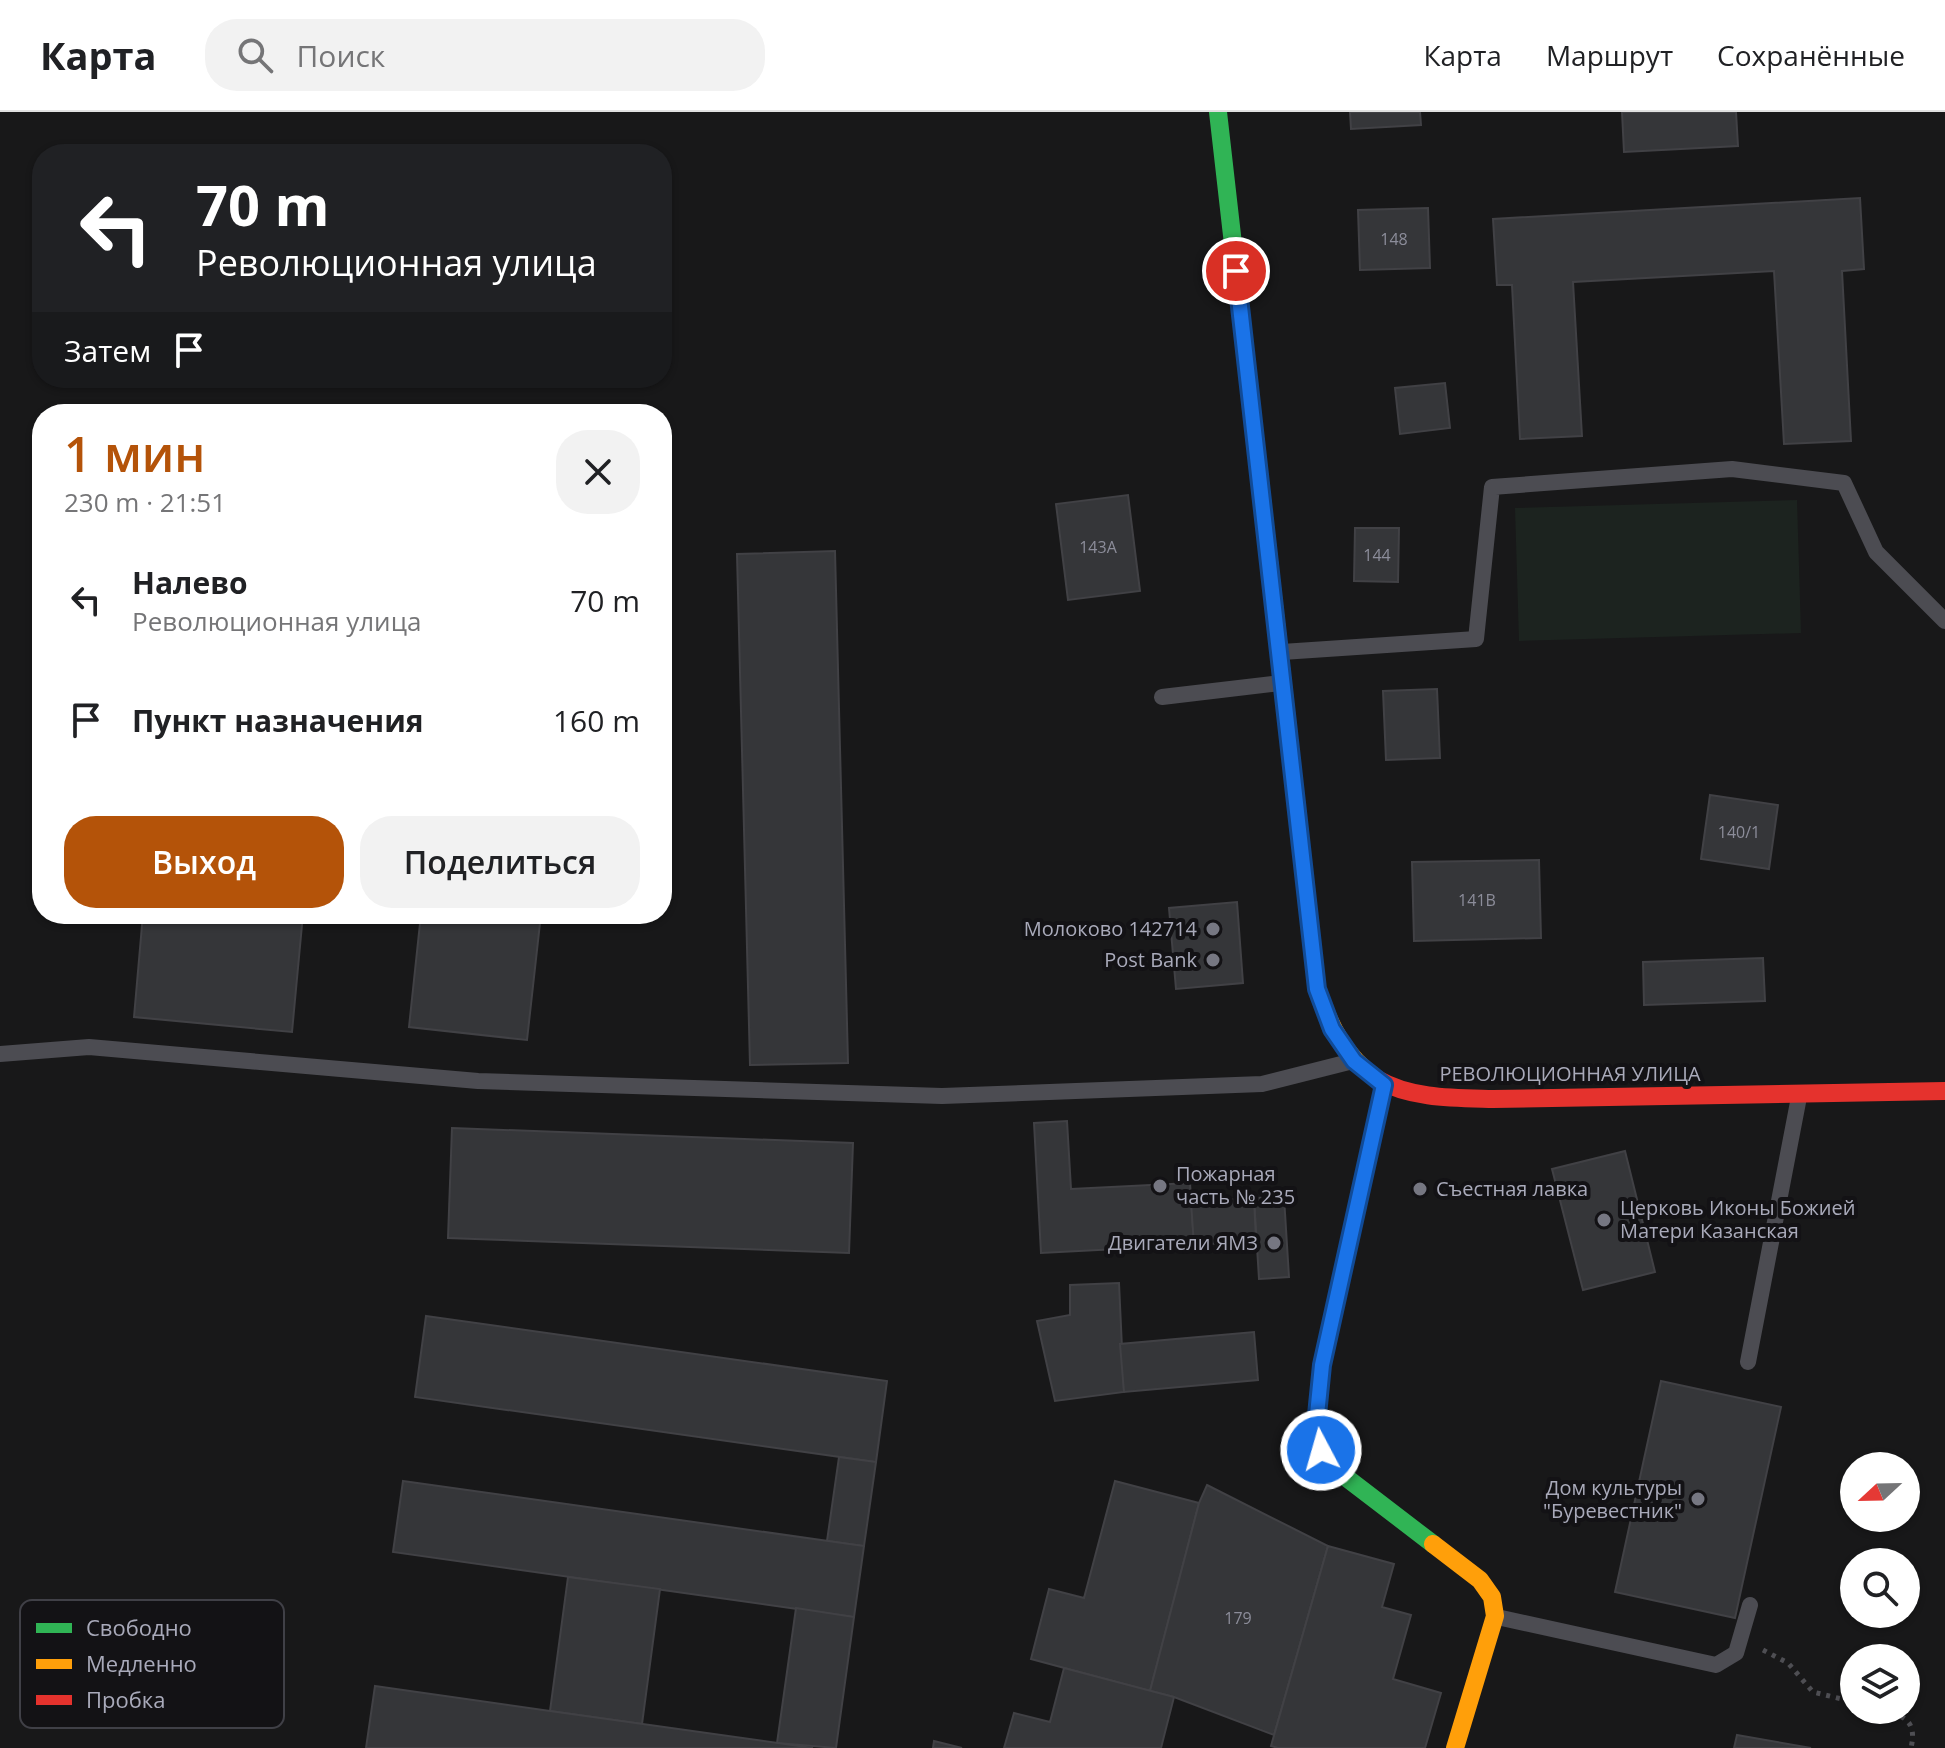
<!DOCTYPE html>
<html lang="ru">
<head>
<meta charset="utf-8">
<style>
	:root { --surface:#fff; --page:#f2f2f2; --text:#202124; --muted:#757577; --line:#e0e0e0; --accent:#b45309 }
	body { margin:0; font-family:"Open Sans",sans-serif; background:var(--page); color:var(--text); height:100vh; display:flex; flex-direction:column; font-size:30px; white-space:nowrap }
	* { box-sizing:border-box; margin:0 }
	p { font-size:26px; color:var(--muted) }
	.icon { flex:none; width:44px; height:44px; fill:none; stroke:currentColor; stroke-width:2; stroke-linecap:round; stroke-linejoin:round }
	.map { position:relative; flex:1; overflow:hidden }
	.panel { position:absolute; left:32px; top:292px; width:640px; height:520px; display:flex; flex-direction:column; background:var(--surface); border-radius:32px; box-shadow:0 2px 6px #0004 }
	.panel>* { flex:none }
	.guide { position:absolute; left:32px; top:32px; width:640px; height:244px; border-radius:32px; box-shadow:0 2px 6px #0004; background:#202124; color:#fff; overflow:hidden }
	.needle { width:52px; rotate:248deg }
	.fabs { position:absolute; left:1840px; top:1340px; display:grid; gap:16px }
	.fabs a { display:grid; place-items:center; width:80px; height:80px; border-radius:50%; background:var(--surface); box-shadow:0 2px 6px #0004; font-size:40px }
	.pin { position:absolute; display:grid; place-items:center; width:68px; height:68px; color:#fff; margin:-34px; border:4px solid #fff; border-radius:50%; box-shadow:0 2px 8px #0007 }
	.me { position:absolute; width:88px; margin:-44px; rotate:354deg; stroke-linejoin:round; filter:drop-shadow(0 0 6px #0008) }
	.turn { display:flex; align-items:center; gap:28px; height:168px; padding:0 32px; font-size:36px }
	.turn .icon { width:104px; height:104px; stroke-width:2.5 }
	.turn b { display:block; font-size:56px; line-height:68px }
	.then { display:flex; align-items:center; height:76px; padding:0 32px; background:#0003; gap:16px; font-size:30px }
	.round { display:grid; place-items:center; flex:none; width:84px; height:84px; border-radius:32px; background:var(--page) }
	.overview { display:flex; align-items:center; justify-content:space-between; height:136px; padding:0 32px }
	h1 { font-size:48px; font-weight:600; line-height:60px; color:var(--accent) }
	.button { display:flex; gap:16px; margin-top:auto; padding:16px 32px }
	.button a { flex:1; height:92px; border-radius:32px; background:var(--accent); color:#fff; font-size:32px; font-weight:600; line-height:92px; text-align:center }
	.button a+a { background:var(--page); color:var(--text) }
	ul { padding:0; list-style:none }
	li { display:flex; align-items:center; gap:24px; height:120px; padding:0 32px }
	li div { flex:1 }
	li b { display:block; font-size:30px }
	li em { font-style:normal }
	header { display:flex; align-items:center; gap:48px; box-sizing:border-box; height:112px; padding:0 40px; background:var(--surface); border-bottom:2px solid var(--line) }
	header strong { font-size:38px }
	nav { display:flex; gap:44px; margin-inline-start:auto; font-size:28px }
	.search { width:560px; height:72px; background:var(--page); display:flex; align-items:center; gap:20px; box-sizing:border-box; padding:0 28px; border-radius:32px; color:var(--muted); font-size:30px }
	.map>svg:first-child { display:block }
	.green { fill:#1c231f }
	.building { fill:#353639; stroke:#414145; stroke-width:2 }
	.lines { fill:none; stroke-linecap:round; stroke-linejoin:round }
	.path { stroke:#4e4e53; stroke-width:5; stroke-dasharray:4 6; stroke-linecap:butt }
	.lane { stroke:#4c4c52; stroke-width:16 }
	.fast { stroke:#30b455; stroke-width:18 }
	.slow { stroke:#ff9f0a; stroke-width:18 }
	.jam { stroke:#e5322d; stroke-width:18 }
	.route-casing { stroke:#114b97; stroke-width:20 }
	.route { stroke:#1a73e8; stroke-width:14 }
	.poi-dot { fill:#767782; stroke:#131215; stroke-width:3 }
	.labels { text-anchor:middle; stroke-width:8; stroke-linejoin:round; paint-order:stroke }
	.number-label { font-size:16px; fill:#8c8d9a }
	.poi-label { font-size:20px; fill:#a9aaba; stroke:#131215; text-anchor:end }
	.street-label { font-size:20px; fill:#a9aaba; stroke:#131215 }
	.key { fill:#131215; stroke:#404047; stroke-width:2 }
	.key-label { font-size:22px; fill:#a9aaba }
</style>
</head>
<body>
<header>
<strong>Карта</strong>
<div class="search"><svg class="icon" aria-label="search" viewBox="0 0 24 24"><circle cx="10" cy="10" r="6"/><path d="M15 15l6 6"/></svg>Поиск</div>
<nav><a>Карта</a><a>Маршрут</a><a>Сохранённые</a></nav>
</header>
<div class="map">
<svg width="1945" height="1636" viewBox="0 0 1945 1636">
	<rect width="100%" height="100%" fill="#181819"/>
	<path class="green" d="M1797,388L1801,521L1519,529L1515,396Z"/>
	<g class="building">
		<path d="M1350,0H1420L1421,13L1351,17Z"/>
		<path d="M1622,0H1736L1738,34L1624,40Z"/>
		<path d="M1860,86L1864,157L1842,159L1851,329L1784,332L1774,159L1573,170L1582,324L1520,327L1512,173H1497L1493,107Z"/>
		<path d="M1428,96L1430,156L1360,158L1358,98Z"/>
		<path d="M1445,271L1450,316L1400,322L1395,276Z"/>
		<path d="M1128,383L1140,479L1068,488L1056,392Z"/>
		<path d="M1355,416H1399L1398,470L1354,469Z"/>
		<path d="M835,439L848,951L750,953L737,442Z"/>
		<path d="M1437,577L1440,646L1386,648L1383,579Z"/>
		<path d="M1710,683L1778,693L1769,757L1701,747Z"/>
		<path d="M1539,748L1541,826L1414,829L1412,750Z"/>
		<path d="M1237,790L1243,871L1176,877L1169,796Z"/>
		<path d="M143,802H303L292,920L134,905Z"/>
		<path d="M421,802H541L527,928L409,915Z"/>
		<path d="M1763,846L1765,889L1644,893L1643,850Z"/>
		<path d="M1067,1009L1071,1077L1190,1071L1194,1133L1041,1141L1034,1011Z"/>
		<path d="M452,1016L853,1031L849,1141L448,1126Z"/>
		<path d="M1625,1039L1655,1160L1583,1178L1552,1057Z"/>
		<path d="M1284,1085L1289,1165L1259,1167L1254,1086Z"/>
		<path d="M1254,1086L1256,1129L1194,1133L1191,1090Z"/>
		<path d="M1119,1171L1124,1280L1055,1289L1037,1209L1070,1203V1173Z"/>
		<path d="M426,1204L887,1269L876,1350L415,1285Z"/>
		<path d="M1254,1220L1258,1268L1124,1280L1120,1232Z"/>
		<path d="M1661,1269L1781,1295L1735,1506L1615,1480Z"/>
		<path d="M839,1345L876,1350L864,1434L827,1429Z"/>
		<path d="M403,1369L864,1434L854,1505L393,1440Z"/>
		<path d="M1115,1369L1199,1391L1150,1579L1031,1547L1049,1477L1084,1486Z"/>
		<path d="M1207,1373L1328,1434L1274,1623L1174,1585L1150,1579L1199,1391Z"/>
		<path d="M1328,1434L1394,1452L1382,1495L1411,1503L1393,1567L1441,1581L1425,1636H1278L1271,1634Z"/>
		<path d="M568,1465L660,1477L642,1612L550,1599Z"/>
		<path d="M796,1496L854,1505L836,1636L777,1631Z"/>
		<path d="M1064,1556L1174,1585L1161,1636H1004L1014,1601L1050,1610Z"/>
		<path d="M375,1574L550,1599L813,1636H366Z"/>
		<path d="M1737,1623L1811,1636H1734Z"/>
		<path d="M934,1629L962,1636H933Z"/>
	</g>
	<g class="lines">
		<g class="path">
			<path d="M1763,1538L1788,1551L1813,1580L1854,1590"/>
			<path d="M1882,1598C1905,1604 1917,1609 1911,1636"/>
		</g>
		<g class="lane">
			<path d="M1282,540L1476,527L1492,375L1732,357L1844,371L1876,440L1945,509"/>
			<path d="M1162,585L1281,571"/>
			<path d="M0,942L89,935L478,969L942,984L1262,972L1349,950"/>
			<path d="M1748,1250L1799,985"/>
			<path d="M1497,1505L1716,1553L1736,1541L1750,1493"/>
		</g>
		<g class="fast">
			<path d="M1218,0L1274,493"/>
			<path d="M1384,973L1322,1253L1317,1303L1321,1338L1335,1357L1433,1432"/>
		</g>
		<g class="slow">
			<path d="M1274,493L1317,877C1330,914 1344,944 1377,967"/>
			<path d="M1433,1432L1480,1468L1492,1485L1495,1504L1455,1636"/>
		</g>
		<path class="jam" d="M1377,967C1411,987 1455,986 1493,987L1945,979"/>
	</g>
	<g class="lines">
		<g class="route-casing">
			<path id="route" d="M1236,159L1317,877L1332,917L1354,949L1384,973L1322,1253L1317,1303L1321,1338"/>
		</g>
		<use href="#route" class="route"/>
	</g>
	<g class="poi-dot">
		<circle cx="1213" cy="817" r="8"/>
		<circle cx="1213" cy="848" r="8"/>
		<circle cx="1160" cy="1074" r="8"/>
		<circle cx="1420" cy="1077" r="8"/>
		<circle cx="1604" cy="1108" r="8"/>
		<circle cx="1274" cy="1131" r="8"/>
		<circle cx="1698" cy="1387" r="8"/>
	</g>
	<g class="labels">
		<g class="number-label">
			<text x="1394" y="133">148</text>
			<text x="1098" y="441">143А</text>
			<text x="1377" y="449">144</text>
			<text x="1739" y="726">140/1</text>
			<text x="1477" y="794">141В</text>
			<text x="1238" y="1512">179</text>
		</g>
		<g class="poi-label">
			<text x="1197" y="824">Молоково 142714</text>
			<text x="1197" y="855">Post Bank</text>
			<text x="1176" y="1069" text-anchor="start">Пожарная<tspan x="1176" dy="23">часть № 235</tspan></text>
			<text x="1436" y="1084" text-anchor="start">Съестная лавка</text>
			<text x="1620" y="1103" text-anchor="start">Церковь Иконы Божией<tspan x="1620" dy="23">Матери Казанская</tspan></text>
			<text x="1258" y="1138">Двигатели ЯМЗ</text>
			<text x="1682" y="1383">Дом культуры<tspan x="1682" dy="23">"Буревестник"</tspan></text>
		</g>
		<g class="street-label">
			<text x="1570" y="969">РЕВОЛЮЦИОННАЯ УЛИЦА</text>
		</g>
	</g>
	<rect x="20" y="1488" width="264" height="128" rx="12" class="key"/>
	<rect x="36" y="1511" width="36" height="10" fill="#30b455"/>
	<rect x="36" y="1547" width="36" height="10" fill="#ff9f0a"/>
	<rect x="36" y="1583" width="36" height="10" fill="#e5322d"/>
	<g class="key-label">
		<text x="86" y="1524">Свободно</text>
		<text x="86" y="1560">Медленно</text>
		<text x="86" y="1596">Пробка</text>
	</g>
</svg>
<div class="fabs">
<a><svg class="needle" viewBox="-14 -14 28 28"><path d="M0-13l5 13h-10z" fill="#e53935"/><path d="M0 13l5-13h-10z" fill="#757577"/></svg></a>
<a><svg class="icon" aria-label="search" viewBox="0 0 24 24"><circle cx="10" cy="10" r="6"/><path d="M15 15l6 6"/></svg></a>
<a><svg class="icon" aria-label="layers" viewBox="0 0 24 24"><path d="M12 4l9 5-9 5-9-5zM3 14l9 5 9-5"/></svg></a>
</div>
<div class="pin" style="left:1236px;top:159px;background:#d93025"><svg class="icon" aria-label="arrive" viewBox="0 0 24 24"><path d="M6 21V4h12l-3 4 3 4H6"/></svg></div>
<svg class="me" style="left:1321px;top:1338px" viewBox="-20 -20 40 40"><circle r="17" fill="#1a73e8" stroke="#fff" stroke-width="3"/><path d="M0-11L8 9 0 5-8 9z" fill="#fff"/></svg>
<div class="guide">
<div class="turn"><svg class="icon" aria-label="left" viewBox="0 0 24 24"><path d="M17 20v-9H6M10 6l-5 5 5 5"/></svg><div><b>70 m</b>Революционная улица</div></div>
<div class="then">Затем<svg class="icon" aria-label="arrive" viewBox="0 0 24 24"><path d="M6 21V4h12l-3 4 3 4H6"/></svg></div>
</div>
<section class="panel">
<div class="overview"><div><h1>1 мин</h1><p>230 m · 21:51</p></div><a class="round"><svg class="icon" aria-label="close" viewBox="0 0 24 24"><path d="M6 6l12 12M18 6L6 18"/></svg></a></div>
<ul>
<li><svg class="icon" aria-label="left" viewBox="0 0 24 24"><path d="M17 20v-9H6M10 6l-5 5 5 5"/></svg><div><b>Налево</b><p>Революционная улица</p></div><em>70 m</em></li>
<li><svg class="icon" aria-label="arrive" viewBox="0 0 24 24"><path d="M6 21V4h12l-3 4 3 4H6"/></svg><div><b>Пункт назначения</b></div><em>160 m</em></li>
</ul>
<div class="button"><a>Выход</a><a>Поделиться</a></div>
</section>
</div>
</body>
</html>
